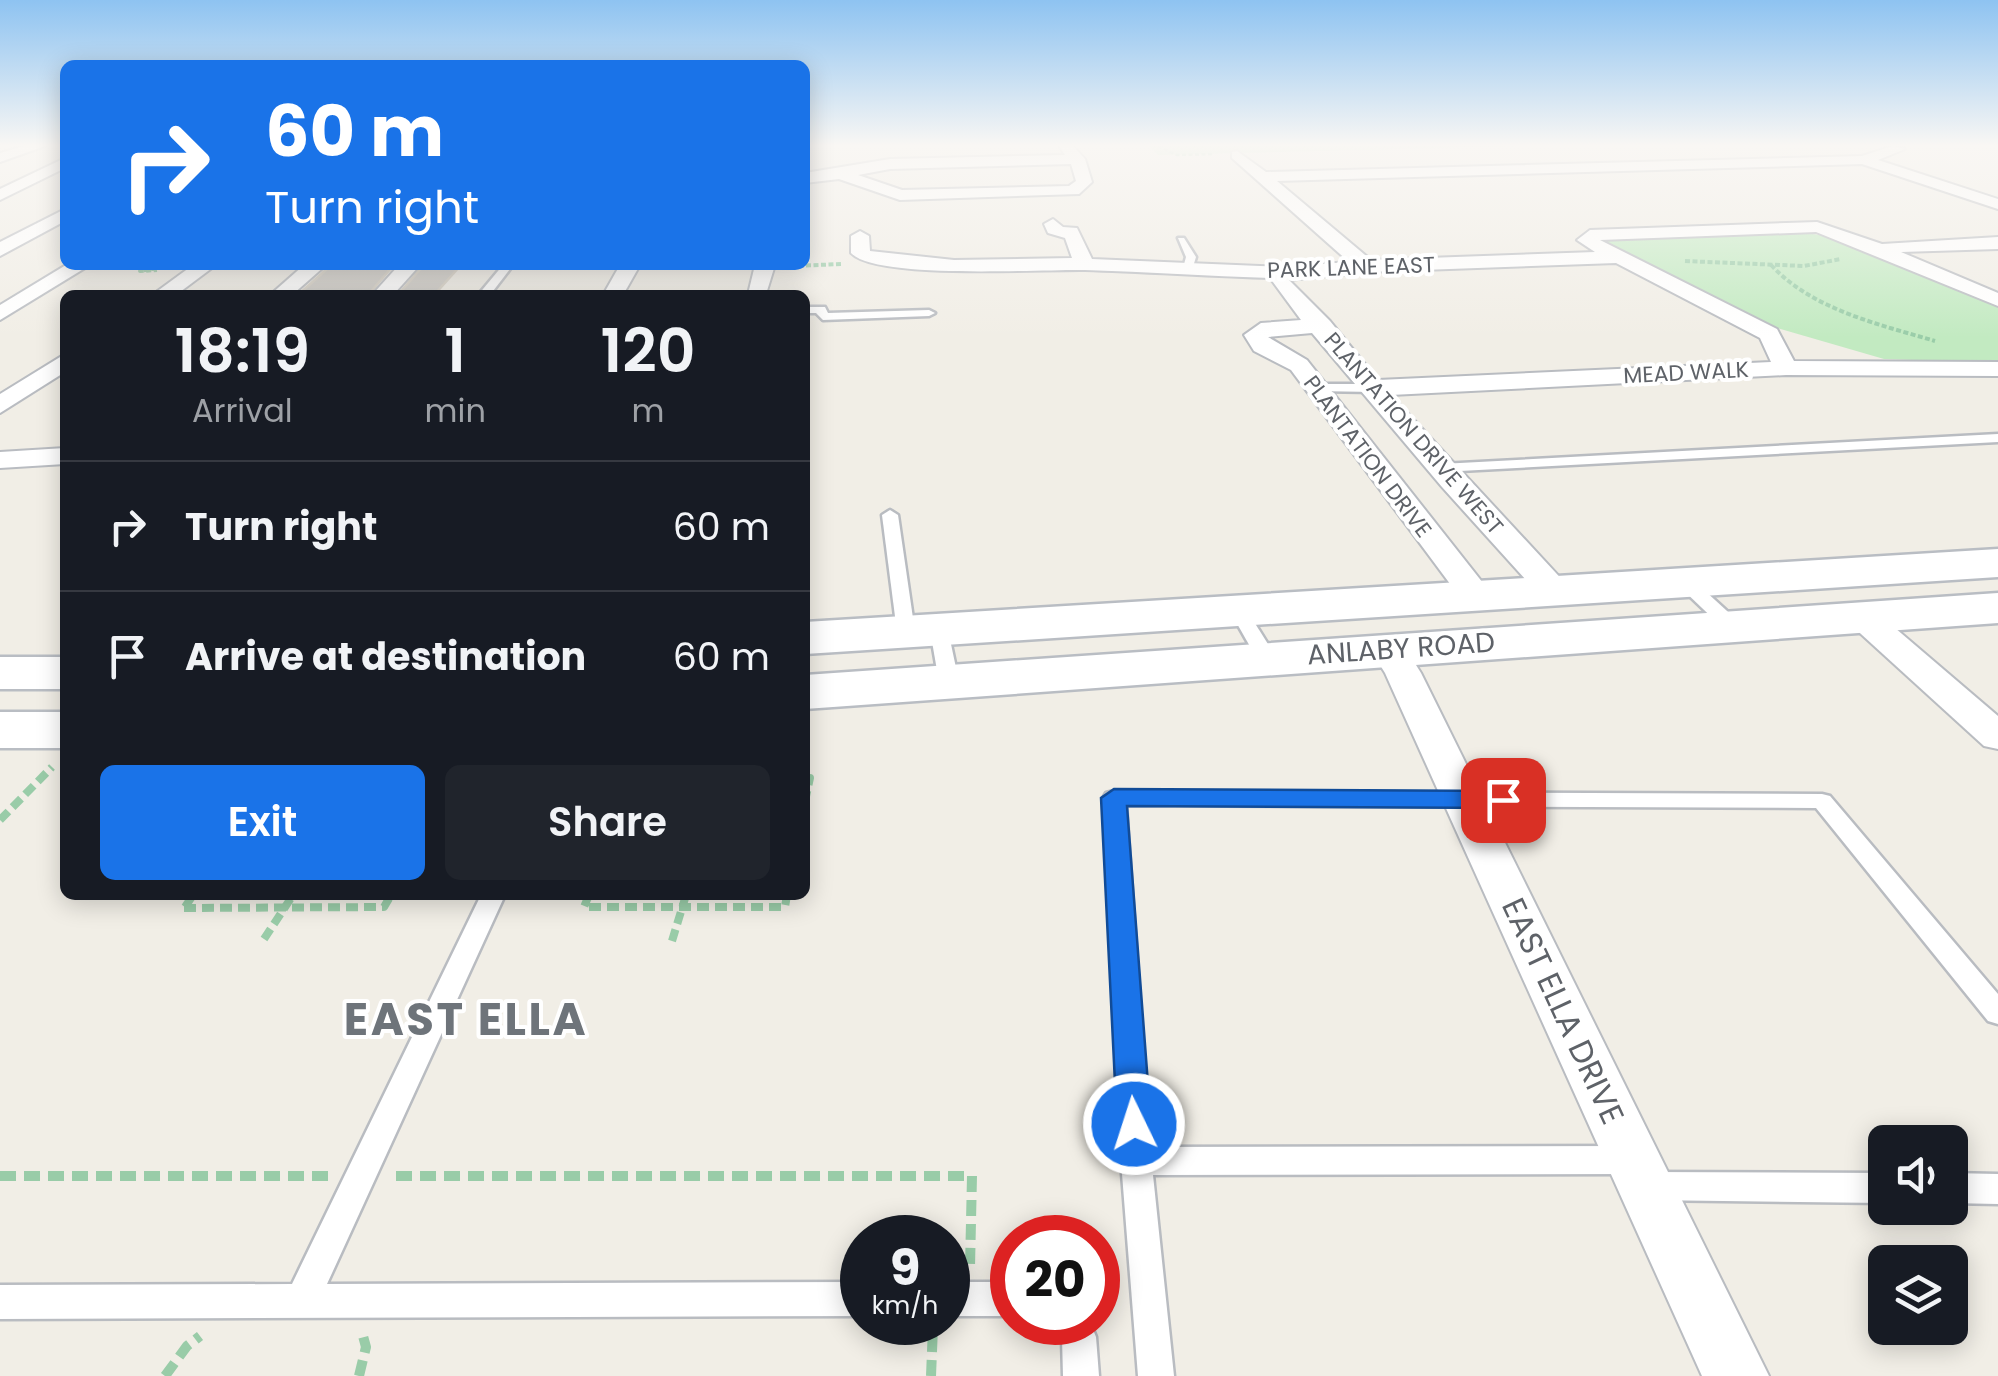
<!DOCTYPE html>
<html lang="en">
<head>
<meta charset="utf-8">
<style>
	:root { --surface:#171b24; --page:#20242c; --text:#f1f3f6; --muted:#9ea1a6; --line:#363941; --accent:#1a73e8 }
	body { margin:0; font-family:Poppins,sans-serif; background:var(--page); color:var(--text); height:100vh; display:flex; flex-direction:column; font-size:38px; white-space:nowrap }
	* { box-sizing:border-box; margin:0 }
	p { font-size:32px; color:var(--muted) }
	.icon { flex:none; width:55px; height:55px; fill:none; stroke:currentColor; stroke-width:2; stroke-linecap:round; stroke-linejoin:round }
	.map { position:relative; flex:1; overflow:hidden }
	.side { position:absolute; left:60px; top:290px; width:750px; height:610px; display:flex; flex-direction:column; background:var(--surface); border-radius:15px; box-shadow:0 5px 25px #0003 }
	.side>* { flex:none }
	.guide { position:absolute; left:60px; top:60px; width:750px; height:210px; border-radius:15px; box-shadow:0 5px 25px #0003; background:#1a73e8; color:#fff; overflow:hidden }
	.controls { position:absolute; left:1868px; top:1125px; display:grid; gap:20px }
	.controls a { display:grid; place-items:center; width:100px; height:100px; border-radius:15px; background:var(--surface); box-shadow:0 5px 25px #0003; font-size:50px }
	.speed { position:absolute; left:840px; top:1215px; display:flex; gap:20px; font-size:50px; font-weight:700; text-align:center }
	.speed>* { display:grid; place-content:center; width:130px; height:130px; border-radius:50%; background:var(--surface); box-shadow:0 5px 25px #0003; line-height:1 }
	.speed small { font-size:25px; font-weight:400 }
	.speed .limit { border:15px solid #d22; background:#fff; color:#111 }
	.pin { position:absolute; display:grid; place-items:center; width:85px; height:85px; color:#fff; margin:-42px; border-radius:20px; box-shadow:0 5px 15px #0006 }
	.me { position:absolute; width:110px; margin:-55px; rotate:356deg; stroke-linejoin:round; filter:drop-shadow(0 0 8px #0008) }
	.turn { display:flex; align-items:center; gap:35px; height:210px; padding:0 40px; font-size:45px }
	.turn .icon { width:130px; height:130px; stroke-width:2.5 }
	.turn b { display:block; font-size:70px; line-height:85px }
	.eta { display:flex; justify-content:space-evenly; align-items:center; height:170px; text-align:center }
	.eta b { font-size:60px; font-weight:600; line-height:70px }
	.primary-button { display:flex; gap:20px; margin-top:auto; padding:20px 40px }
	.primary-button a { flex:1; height:115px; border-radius:15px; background:var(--accent); color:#fff; font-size:40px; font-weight:600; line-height:115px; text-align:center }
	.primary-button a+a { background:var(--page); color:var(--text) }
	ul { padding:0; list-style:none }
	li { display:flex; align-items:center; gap:30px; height:130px; padding:0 40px; border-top:2px solid var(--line) }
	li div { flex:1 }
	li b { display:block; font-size:38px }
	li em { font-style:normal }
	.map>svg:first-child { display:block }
	.green { fill:#c2eac1 }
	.building { fill:#ccc9c3; stroke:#d6d0c4; stroke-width:2.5 }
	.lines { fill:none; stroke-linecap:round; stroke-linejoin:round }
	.lane-casing { stroke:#b9bcc1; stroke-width:5 }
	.street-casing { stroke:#b9bcc1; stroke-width:4 }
	.secondary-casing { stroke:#b9bdc3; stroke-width:5 }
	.path-far3 { stroke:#99cca8; stroke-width:2.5; stroke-dasharray:4 2.5; stroke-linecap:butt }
	.path-far2 { stroke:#99cca8; stroke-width:4; stroke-dasharray:5 2.5; stroke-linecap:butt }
	.path-far1 { stroke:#99cca8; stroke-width:8; stroke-dasharray:12 6; stroke-linecap:butt }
	.path { stroke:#99cca8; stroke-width:10; stroke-dasharray:16 8; stroke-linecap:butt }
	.lane { fill:#fff; fill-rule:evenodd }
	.street { fill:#fff; fill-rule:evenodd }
	.secondary { fill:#fff; fill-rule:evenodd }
	.route { fill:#1a73e8; stroke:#114b97; stroke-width:2.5 }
	.labels { text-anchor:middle; stroke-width:8; stroke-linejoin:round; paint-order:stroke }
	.far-street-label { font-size:22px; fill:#5e6268; stroke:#fff }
	.street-label { font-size:28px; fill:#5e6268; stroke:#fff }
	.near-street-label { font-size:32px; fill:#5e6268; stroke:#fff }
	.near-district-label { font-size:45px; font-weight:bold; letter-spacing:2.5px; fill:#6e747a; stroke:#fff }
</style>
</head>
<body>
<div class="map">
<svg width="1998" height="1376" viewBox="0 0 1998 1376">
	<rect width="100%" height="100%" fill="#f1eee6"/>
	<g class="green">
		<path d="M1149,146H1516L1158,155Z"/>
		<path d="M1791,231L1841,238L1998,307V363L1884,359L1760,323L1595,241L1603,237Z"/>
	</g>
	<g class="building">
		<path d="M461,265L434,295H398L423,266Z"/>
		<path d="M392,267L368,295H298L328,268Z"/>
	</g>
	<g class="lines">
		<g class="lane-casing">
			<g id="lane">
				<path d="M1178,238H1184L1196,257L1192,270L1183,268L1186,257Z"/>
				<path d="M503,265H513L490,295H478Z"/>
				<path d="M805,307H825L828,313L929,310L935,313L929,316L823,320L816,313H805Z"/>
				<path d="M1319,384H1375L1382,388L1375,392L1314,391V385Z"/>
				<path d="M1998,434V442L1441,472L1434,468L1441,464Z"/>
				<path d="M890,510L898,515L915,632L906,638L897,632L882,515Z"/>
				<path d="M1686,578L1692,579L1738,621L1740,625L1738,629H1724L1680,587L1677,583Z"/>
				<path d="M1240,608L1246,609L1276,657L1273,661H1259L1256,657L1231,613Z"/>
				<path d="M939,624L948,630L959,682L949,688L939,682L930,630Z"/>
				<path d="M1114,791L1822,794L1830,796L1998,994V1024L1988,1021L1816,808L1126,805L1150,1147L1632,1146L1643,1150L1647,1160L1643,1170L1632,1174L1153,1175L1174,1376H1138L1121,1161L1103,798L1106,793Z"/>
				<path d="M481,895H505L327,1284L862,1282V1316L0,1319V1285L292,1284Z"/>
				<path d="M1647,1172L1885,1173V1203L1647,1200L1636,1196L1631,1186L1636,1176Z"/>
				<path d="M1950,1173L1998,1174V1204L1950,1203Z"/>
				<rect x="948" y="1282" width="64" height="34"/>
				<path d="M1055,1322H1090L1096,1337L1099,1376H1063L1062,1338Z"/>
			</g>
		</g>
		<g class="street-casing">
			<g id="street">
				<path d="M24,146H45L0,162V153Z"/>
				<path d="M1059,146H1073L1085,159L1092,182L1079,194L900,200L839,179L805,183V173L890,159L1065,155ZM1071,164L1076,181L1069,186L902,190L858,175L890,169Z"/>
				<path d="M1893,146L1905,149L1878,160L1998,199V209L1862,164L1277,181L1371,260L1595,252L1577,240L1590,230L1817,222L1882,244L1998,237V249L1901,252L1998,293V306L1816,232L1600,240L1777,329L1794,361L1998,362V376L1786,375L1391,395L1568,586L1573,593L1568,600H1544L1442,487L1312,333L1268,337L1307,360L1494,597L1489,604H1465L1291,370L1254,351L1244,335L1261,323L1301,320L1270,278C1208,276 1147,272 1085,270C1042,269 876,280 851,253V236L860,231L869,236L870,251L954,260L1072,258L1065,238L1048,233L1044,224L1053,219L1063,227L1077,228L1092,259L1281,267L1349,262L1232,158V152L1237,151L1266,172L1862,156ZM1616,263L1760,338L1771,362L1378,380L1330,321L1289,280L1366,272Z"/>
				<path d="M65,158V168L0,200V189Z"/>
				<path d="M65,209V221L0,256V242Z"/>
				<path d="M66,265H90L0,320V305Z"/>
				<path d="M193,265H216L176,295H152Z"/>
				<path d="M304,265H326L292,295H270Z"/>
				<path d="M399,265H420L393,295H372Z"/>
				<path d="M620,265H640L623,295H603Z"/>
				<path d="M755,265H775L766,294H752L749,290Z"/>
				<path d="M65,354V372L0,413V394Z"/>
				<path d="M65,448V464L0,468V452Z"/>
				<path d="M1862,607L1874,610L1998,716V749L1984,746L1850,624L1845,617L1850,610Z"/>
				<path d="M1388,638L1401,641L1421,673L1769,1376H1702L1385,673L1370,649L1375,641Z"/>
			</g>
		</g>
		<g class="secondary-casing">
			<g id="secondary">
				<path d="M1998,549V577L805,654V622Z"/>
				<path d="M1998,593V623L805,709V675Z"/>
				<rect x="0" y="657" width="65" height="32"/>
				<rect x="0" y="712" width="65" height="36"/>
			</g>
		</g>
		<path class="path-far3" d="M1158,146L1177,155L1214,154"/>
		<g class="path-far2">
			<path d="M1685,261L1804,266L1841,259"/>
			<path d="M1771,265C1813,310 1878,324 1935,341"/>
			<path d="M791,266L843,264"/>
			<path d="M156,268L140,271L157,270"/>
		</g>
		<g class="path-far1">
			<path d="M805,778H810L805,801"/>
			<path d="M0,820L52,767"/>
			<path d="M589,895L584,907H785L787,895"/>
			<path d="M185,907L193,895"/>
			<path d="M184,908L384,907L391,895"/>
			<path d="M264,939L293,895"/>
			<path d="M672,941L686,895"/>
		</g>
		<g class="path">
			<path d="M0,1176H328"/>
			<path d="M396,1176H972L970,1267"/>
			<path d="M165,1376L187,1346L200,1336"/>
			<path d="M359,1376L366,1347L363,1336"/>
			<path d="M931,1376L933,1327"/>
		</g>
		<use href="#lane" class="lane"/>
		<use href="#street" class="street"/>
		<use href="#secondary" class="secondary"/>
	</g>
	<linearGradient id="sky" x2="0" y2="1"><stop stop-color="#8ec3f1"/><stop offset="0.43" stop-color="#f9f7f4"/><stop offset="1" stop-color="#f9f7f4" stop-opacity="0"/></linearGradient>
	<rect width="1998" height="338" fill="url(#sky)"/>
	<path class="route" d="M1114,789L1503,791L1516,800L1503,808L1127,806L1151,1124L1146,1135L1134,1140L1122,1135L1117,1124L1101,798Z"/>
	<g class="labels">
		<g class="far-street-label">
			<text transform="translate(1351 267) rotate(-2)" y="8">PARK LANE EAST</text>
			<text transform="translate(1686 372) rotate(-3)" y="8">MEAD WALK</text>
			<text transform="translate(1414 433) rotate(49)" y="8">PLANTATION DRIVE WEST</text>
			<text transform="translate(1368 456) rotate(53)" y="8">PLANTATION DRIVE</text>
		</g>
		<g class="street-label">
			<text transform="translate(1401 648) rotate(-4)" y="10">ANLABY ROAD</text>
		</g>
		<g class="near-street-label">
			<text transform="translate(1563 1011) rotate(65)" y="11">EAST ELLA DRIVE</text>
		</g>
		<g class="near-district-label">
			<text x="466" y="1035">EAST ELLA</text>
		</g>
	</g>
</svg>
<div class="controls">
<a><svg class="icon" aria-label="sound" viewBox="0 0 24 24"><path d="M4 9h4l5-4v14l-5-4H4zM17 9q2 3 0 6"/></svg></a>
<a><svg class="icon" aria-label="layers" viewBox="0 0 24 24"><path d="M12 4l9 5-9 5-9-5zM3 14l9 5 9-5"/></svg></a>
</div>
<div class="speed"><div>9<small>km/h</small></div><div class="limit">20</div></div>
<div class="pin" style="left:1503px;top:800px;background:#d93025"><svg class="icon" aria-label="arrive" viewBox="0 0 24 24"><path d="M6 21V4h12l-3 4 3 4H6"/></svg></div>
<svg class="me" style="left:1134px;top:1124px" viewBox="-20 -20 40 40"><circle r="17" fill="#1a73e8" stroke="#fff" stroke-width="3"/><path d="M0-11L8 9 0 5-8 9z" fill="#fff"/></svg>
<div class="guide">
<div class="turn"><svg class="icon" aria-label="right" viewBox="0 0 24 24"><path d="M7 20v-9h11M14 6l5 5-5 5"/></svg><div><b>60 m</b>Turn right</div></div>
</div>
<section class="side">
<div class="eta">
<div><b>18:19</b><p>Arrival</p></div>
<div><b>1</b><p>min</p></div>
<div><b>120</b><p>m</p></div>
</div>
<ul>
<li><svg class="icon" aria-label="right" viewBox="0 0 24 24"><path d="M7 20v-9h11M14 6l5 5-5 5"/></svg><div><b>Turn right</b></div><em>60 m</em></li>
<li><svg class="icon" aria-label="arrive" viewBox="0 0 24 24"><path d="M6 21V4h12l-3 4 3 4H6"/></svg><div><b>Arrive at destination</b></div><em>60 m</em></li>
</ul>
<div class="primary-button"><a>Exit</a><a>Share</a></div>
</section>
</div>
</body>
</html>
